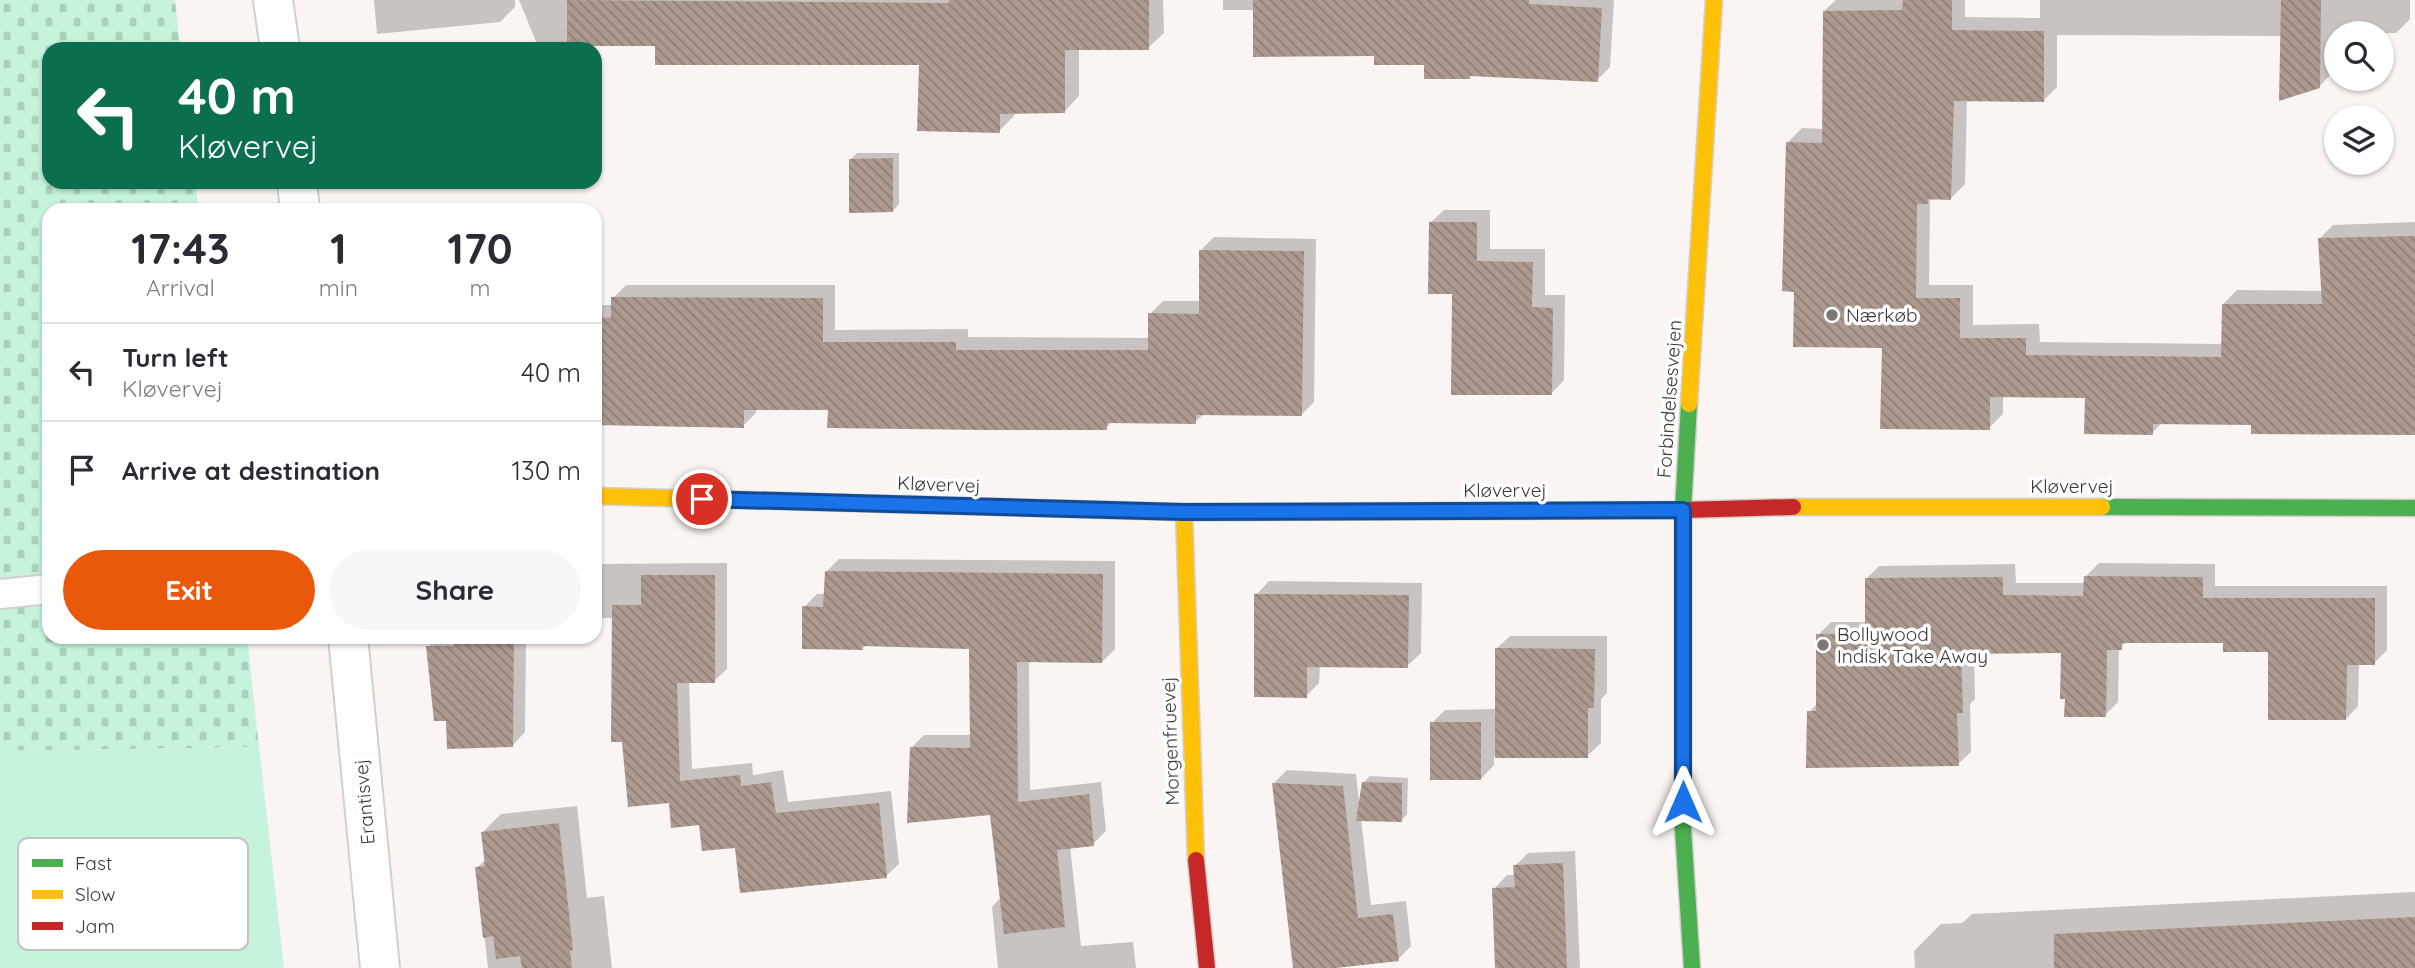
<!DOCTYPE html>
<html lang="en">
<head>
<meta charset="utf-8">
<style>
	:root { --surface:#fff; --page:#f7f7f7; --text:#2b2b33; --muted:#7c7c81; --line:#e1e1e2; --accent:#ea580c }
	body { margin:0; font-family:Quicksand,sans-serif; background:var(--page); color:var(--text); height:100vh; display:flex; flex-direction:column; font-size:26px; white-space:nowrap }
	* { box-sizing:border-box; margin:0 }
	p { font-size:23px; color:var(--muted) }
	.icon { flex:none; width:38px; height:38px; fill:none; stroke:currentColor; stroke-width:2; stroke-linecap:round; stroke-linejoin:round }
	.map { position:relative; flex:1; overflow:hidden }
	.drawer { position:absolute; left:42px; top:203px; width:560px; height:441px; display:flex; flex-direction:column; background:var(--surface); border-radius:21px; box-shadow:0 2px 5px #0004 }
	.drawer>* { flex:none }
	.hud { position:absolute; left:42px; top:42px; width:560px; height:147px; border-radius:21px; box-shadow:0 2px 5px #0004; background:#0b6e4f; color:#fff; overflow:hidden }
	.controls { position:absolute; left:2324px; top:21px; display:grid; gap:14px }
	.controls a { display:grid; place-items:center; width:70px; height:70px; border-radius:50%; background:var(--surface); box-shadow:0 2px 5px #0004; font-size:35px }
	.pin { position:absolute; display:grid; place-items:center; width:60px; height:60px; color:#fff; margin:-30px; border:4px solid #fff; border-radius:50%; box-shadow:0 2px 7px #0007 }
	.me { position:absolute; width:77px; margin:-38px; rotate:0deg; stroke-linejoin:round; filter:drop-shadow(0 0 5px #0008) }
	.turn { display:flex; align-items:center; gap:24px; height:147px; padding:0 21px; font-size:32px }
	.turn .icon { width:91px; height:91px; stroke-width:2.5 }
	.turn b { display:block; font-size:49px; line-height:60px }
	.eta { display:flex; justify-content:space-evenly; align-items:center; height:119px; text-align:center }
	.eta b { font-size:42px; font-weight:700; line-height:49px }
	.primary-button { display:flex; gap:14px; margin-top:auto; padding:14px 21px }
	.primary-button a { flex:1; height:80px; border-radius:42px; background:var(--accent); color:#fff; font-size:28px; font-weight:700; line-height:80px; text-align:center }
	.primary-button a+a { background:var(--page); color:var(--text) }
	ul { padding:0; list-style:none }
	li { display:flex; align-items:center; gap:21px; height:98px; padding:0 21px; border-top:2px solid var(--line) }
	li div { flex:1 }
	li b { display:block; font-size:26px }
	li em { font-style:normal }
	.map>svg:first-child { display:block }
	.cemetery { fill:url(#cemetery-stones) }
	.garden { fill:#c5f3db }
	.shadow { fill:#0003 }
	.building { fill:url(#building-back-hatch) }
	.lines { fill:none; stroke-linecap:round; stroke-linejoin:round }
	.lane-casing { stroke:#d4cfcd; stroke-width:32 }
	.street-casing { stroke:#d4cfcd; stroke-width:42 }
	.fast-casing { stroke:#d4cfcd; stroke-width:19 }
	.slow-casing { stroke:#d4cfcd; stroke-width:19 }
	.jam-casing { stroke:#d4cfcd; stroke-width:19 }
	.lane { stroke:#fefdfd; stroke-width:28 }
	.street { stroke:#fefdfd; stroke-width:38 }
	.fast { stroke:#4caf50; stroke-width:16 }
	.slow { stroke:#ffc107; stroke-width:16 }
	.jam { stroke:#c62828; stroke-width:16 }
	.route-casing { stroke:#114b97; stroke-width:18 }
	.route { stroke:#1a73e8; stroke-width:12 }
	.poi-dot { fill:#7e7977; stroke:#fff; stroke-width:2.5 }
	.labels { text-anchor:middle; stroke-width:7; stroke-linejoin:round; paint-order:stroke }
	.poi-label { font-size:19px; fill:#3c3735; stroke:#fff; text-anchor:start }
	.street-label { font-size:19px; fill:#3c3735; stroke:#fff }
	.key { fill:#fff; stroke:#c4c3c2; stroke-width:2 }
	.key-label { font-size:19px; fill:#3c3735 }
</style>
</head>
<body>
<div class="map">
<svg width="2415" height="968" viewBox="0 0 2415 968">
	<defs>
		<pattern id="cemetery-stones" width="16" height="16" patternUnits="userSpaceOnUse" patternTransform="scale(1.75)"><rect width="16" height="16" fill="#c5f3db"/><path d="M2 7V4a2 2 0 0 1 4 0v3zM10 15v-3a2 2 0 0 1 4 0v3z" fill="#aad1bd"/></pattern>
		<pattern id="building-back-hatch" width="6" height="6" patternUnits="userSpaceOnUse" patternTransform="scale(1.75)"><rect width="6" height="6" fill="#ac9a91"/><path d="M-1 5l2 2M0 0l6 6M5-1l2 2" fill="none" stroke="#8d7e77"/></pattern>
	</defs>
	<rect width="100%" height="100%" fill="#faf4f2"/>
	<path class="cemetery" d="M0,0H175L180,49H49V182H195L199,210H49V637H247L259,747L0,751Z"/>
	<path class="garden" d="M259,747L284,968H0V751Z"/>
	<g class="shadow">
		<path d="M374,0H515V7L500,22L377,34Z"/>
		<path d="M519,0H1163L1164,33L1148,48L1079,49V96L1064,112H1014V116L999,131L921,63L657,44H537Z"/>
		<path d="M1223,0H1614L1610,67L1597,80L1472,74L1469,77L1426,64L1376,54L1255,10H1223Z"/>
		<path d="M1836,0H1965V17L2040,18V0H2410V19L2396,33L2333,34V72L2319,87L2282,36L2057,35V87L2043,101L1967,99L1965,184L1951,198L1930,200L1929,285H1973V325L2039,324L2040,342L2223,344V304L2237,290L2323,291L2319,239L2333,225L2415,222V434L2253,424L2162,423L2152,433L2086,396H2003V414L1989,428L1884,347L1796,290L1788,142L1802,128L1824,129V11Z"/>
		<path d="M857,153H899V204L893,211L851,159Z"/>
		<path d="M1444,210H1490V249H1545V295H1565L1564,380L1551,394L1453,292L1430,223Z"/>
		<path d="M1214,237L1316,239L1314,402L1301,415L1204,414L1195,422L1113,421L1106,428L829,408L756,409V413L743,426L595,424V305H613V298L626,285H835V330L968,329V337L1150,338V314L1163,301H1201V250Z"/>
		<path d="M839,559L1115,561V649L1102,662L1029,661L1030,790L1101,782L1106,831L1093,844L1070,846L1081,946L1133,942L1136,968H998L992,907L1001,897L992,813L911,748L924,735H971L970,647L866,645L862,649L804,607L817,594H826V572Z"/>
		<path d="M727,563V669L714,681H689L692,769L752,763L753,775L783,770L788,802L891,791L899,864L886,876L737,846L670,801L614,618H595V564Z"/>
		<path d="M2099,563L2215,564V586H2387V650L2374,663H2359L2358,706L2346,719L2270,650L2224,641H2128L2119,648L2118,702L2105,715L2062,651L1974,652L1975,699L1970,704L1971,752L1958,764L1809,712L1818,703V635L1831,622H1866V579L1879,566L2015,564L2016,583H2085L2086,576Z"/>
		<path d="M1269,581L1422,583L1421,653L1407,666H1320L1319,683L1306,696L1256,595Z"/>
		<path d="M1510,636H1607V693L1601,699V743L1587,756H1494V765L1481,779L1432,723L1445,710L1497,709L1496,649Z"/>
		<path d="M437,637H526L525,732L513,745L447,720L428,647Z"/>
		<path d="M1287,770L1356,774L1359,802L1363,783L1370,776L1408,778L1407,814L1401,821L1361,819L1371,905L1406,901L1411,946L1398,959L1320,968H1295L1274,783Z"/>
		<path d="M577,806L587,898L604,896L612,968H488L477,868L486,859L483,832L501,814Z"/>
		<path d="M1575,851L1580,968H1497L1494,889L1507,875H1516L1515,866L1528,853Z"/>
		<path d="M2415,892V968H1915L1914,951L1941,924L1962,923L1972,914Z"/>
	</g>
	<g class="building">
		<path d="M567,0L949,3V0H1149V50H1065V113L1000,114V133L917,131L919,65H655V46H567Z"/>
		<path d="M1253,0H1529V4L1602,8L1598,82L1470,76V79H1424V65H1374V56L1253,57Z"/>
		<path d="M1903,0H1952V30L2044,31V102L1954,101L1951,200L1928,199V204H1917L1916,298H1960V338H2026V355L2221,357L2222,304H2322L2318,238L2415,236V435L2251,434V425L2153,424V435L2084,434L2085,398L1990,397V430L1880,429L1882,348L1793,347L1794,292L1782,291L1786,142L1822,143L1823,11L1902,10Z"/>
		<path d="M2281,0H2321L2320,88L2279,101Z"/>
		<path d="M893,158V212L849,213V159Z"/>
		<path d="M1429,222H1477V261L1533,262L1532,307L1553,308L1552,395H1451L1452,294H1428Z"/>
		<path d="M1199,250L1304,251L1302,416L1196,415V424L1107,423V430H984L827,428L828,410H744V428L595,425V317L611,318V297L823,298V342H956V350H1148V313L1199,314Z"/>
		<path d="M825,571L1103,574L1102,663L1017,662L1018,802L1089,794L1094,846L1057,850L1065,927L1004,934L990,815L907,823L910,747L970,748L969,649L862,646L863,650L802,649V606L823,607Z"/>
		<path d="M641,575H715V683H677L680,781L740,775L741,786L771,782L776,813L879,803L887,878L740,893L735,848L702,851L699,825L671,828L669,803L628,807L622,742H611L612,605H641Z"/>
		<path d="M2084,576L2203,577V598H2375V665H2347L2346,720H2268V652H2223V643H2122V650H2107L2106,717H2064L2065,699H2060L2061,653L1961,654L1963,713H1957L1959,766L1806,768L1807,711H1816V634H1865V578L2003,577V595L2083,596Z"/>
		<path d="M1254,594L1409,595L1408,668L1307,667V698L1254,697Z"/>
		<path d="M454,637H514L513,747L447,749L446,721H434L426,646H454Z"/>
		<path d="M1495,648L1595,649L1594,708H1588V758H1495Z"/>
		<rect x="1430" y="722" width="51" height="58"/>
		<path d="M1362,782L1402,783V822L1356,821Z"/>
		<path d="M1272,783L1343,786L1358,918L1393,914L1399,961L1336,968H1293Z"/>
		<path d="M559,823L573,950L570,951L572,968H522L520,956L496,959L493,936L483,938L475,867L485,866L481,832Z"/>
		<path d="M1563,863L1567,968H1495L1492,888L1515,887L1513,865Z"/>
		<path d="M2415,917V968H2054V934Z"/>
	</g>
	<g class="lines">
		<g class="lane-casing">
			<path id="lane" d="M0,594L49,589"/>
		</g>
		<g class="street-casing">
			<g id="street">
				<path d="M273,0L280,49"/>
				<path d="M297,182L300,210"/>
				<path d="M348,637L380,968"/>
			</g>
		</g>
		<g class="fast-casing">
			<g id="fast">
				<path d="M1689,404L1683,510V829L1692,968"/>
				<path d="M2102,507L2415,508"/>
			</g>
		</g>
		<g class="slow-casing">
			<g id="slow">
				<path d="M1689,404L1714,0"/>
				<path d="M595,496L1182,512"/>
				<path d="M1793,507H2102"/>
				<path d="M1184,512L1196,860"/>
			</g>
		</g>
		<g class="jam-casing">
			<g id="jam">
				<path d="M1182,512L1683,510L1793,507"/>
				<path d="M1196,860L1207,968"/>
			</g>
		</g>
		<use href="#lane" class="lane"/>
		<use href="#street" class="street"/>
		<use href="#fast" class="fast"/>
		<use href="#slow" class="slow"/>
		<use href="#jam" class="jam"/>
	</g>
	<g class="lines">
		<g class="route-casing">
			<path id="route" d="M702,499L1184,512L1683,510V802"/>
		</g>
		<use href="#route" class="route"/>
	</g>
	<g class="poi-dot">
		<circle cx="1832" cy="315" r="7"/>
		<circle cx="1823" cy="645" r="7"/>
	</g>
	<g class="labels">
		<g class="poi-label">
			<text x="1846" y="322">Nærkøb</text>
			<text x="1837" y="641">Bollywood<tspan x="1837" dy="22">Indisk Take Away</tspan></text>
		</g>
		<g class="street-label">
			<text transform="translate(1669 399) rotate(-86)" y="7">Forbindelsesvejen</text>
			<text transform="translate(939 484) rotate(2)" y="7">Kløvervej</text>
			<text x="2072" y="493">Kløvervej</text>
			<text x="1505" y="497">Kløvervej</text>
			<text transform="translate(1170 741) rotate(-92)" y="7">Morgenfruevej</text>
			<text transform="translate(364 802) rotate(-95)" y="7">Erantisvej</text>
		</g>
	</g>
	<rect x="18" y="838" width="230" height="112" rx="10" class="key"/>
	<rect x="32" y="859" width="31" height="8" fill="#4caf50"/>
	<rect x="32" y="890" width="31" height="9" fill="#ffc107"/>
	<rect x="32" y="922" width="31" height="8" fill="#c62828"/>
	<g class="key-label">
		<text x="75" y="870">Fast</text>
		<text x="75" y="901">Slow</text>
		<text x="75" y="933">Jam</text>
	</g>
</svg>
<div class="controls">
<a><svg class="icon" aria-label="search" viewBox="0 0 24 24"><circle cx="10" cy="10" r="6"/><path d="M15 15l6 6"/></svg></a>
<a><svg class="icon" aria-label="layers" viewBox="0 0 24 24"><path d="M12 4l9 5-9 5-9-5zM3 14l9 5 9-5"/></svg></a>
</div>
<div class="pin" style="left:702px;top:499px;background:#d93025"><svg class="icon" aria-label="arrive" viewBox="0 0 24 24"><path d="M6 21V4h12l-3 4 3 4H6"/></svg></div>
<svg class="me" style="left:1683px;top:802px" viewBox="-20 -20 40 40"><path d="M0-17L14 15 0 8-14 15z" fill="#1a73e8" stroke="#fff" stroke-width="4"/></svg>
<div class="hud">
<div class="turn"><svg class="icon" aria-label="left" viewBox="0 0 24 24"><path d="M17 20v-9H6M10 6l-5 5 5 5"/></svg><div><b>40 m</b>Kløvervej</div></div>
</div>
<section class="drawer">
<div class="eta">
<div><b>17:43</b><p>Arrival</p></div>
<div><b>1</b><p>min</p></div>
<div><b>170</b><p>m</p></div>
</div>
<ul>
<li><svg class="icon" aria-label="left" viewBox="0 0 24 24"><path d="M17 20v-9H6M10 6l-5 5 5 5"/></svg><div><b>Turn left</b><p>Kløvervej</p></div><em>40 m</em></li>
<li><svg class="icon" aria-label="arrive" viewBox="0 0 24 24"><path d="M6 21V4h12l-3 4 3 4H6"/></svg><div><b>Arrive at destination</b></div><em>130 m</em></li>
</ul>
<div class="primary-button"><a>Exit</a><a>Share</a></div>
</section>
</div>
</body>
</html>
